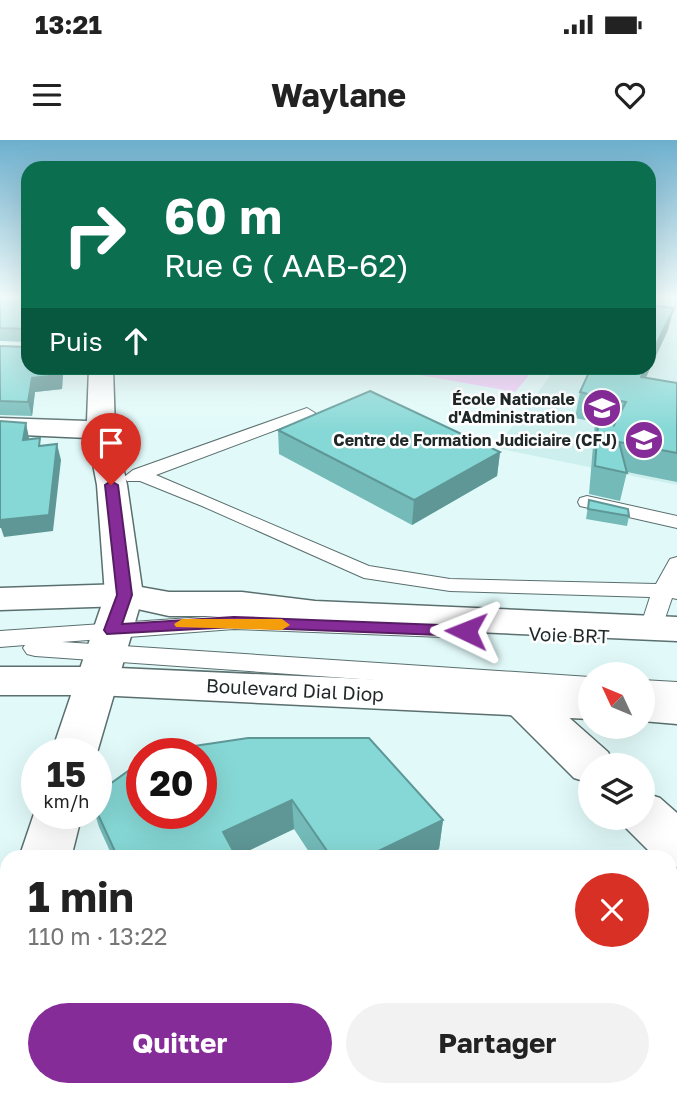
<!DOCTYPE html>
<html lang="fr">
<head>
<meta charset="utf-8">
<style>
	:root { --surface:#fff; --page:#f2f2f2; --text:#222; --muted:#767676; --accent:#862c98 }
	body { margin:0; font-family:"Golos Text",sans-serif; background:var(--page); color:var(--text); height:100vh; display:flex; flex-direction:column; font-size:26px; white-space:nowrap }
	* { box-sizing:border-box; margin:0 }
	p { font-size:23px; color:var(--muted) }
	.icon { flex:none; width:38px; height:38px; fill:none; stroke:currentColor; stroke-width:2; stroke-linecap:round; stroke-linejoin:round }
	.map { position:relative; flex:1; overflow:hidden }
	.panel { position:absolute; left:0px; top:710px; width:677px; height:247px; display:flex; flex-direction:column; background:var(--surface); border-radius:21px 21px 0 0; box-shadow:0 7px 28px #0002 }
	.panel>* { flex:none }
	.hud { position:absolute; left:21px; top:21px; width:635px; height:214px; border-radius:21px; box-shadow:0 7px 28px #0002; background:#0b6e4f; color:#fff; overflow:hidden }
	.needle { width:46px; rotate:314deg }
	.tools { position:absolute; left:578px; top:522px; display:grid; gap:14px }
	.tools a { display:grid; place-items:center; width:77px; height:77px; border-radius:50%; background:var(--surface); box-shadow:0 7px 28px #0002; font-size:35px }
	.speed { position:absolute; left:21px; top:598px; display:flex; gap:14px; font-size:35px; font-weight:700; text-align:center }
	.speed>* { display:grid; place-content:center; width:91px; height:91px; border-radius:50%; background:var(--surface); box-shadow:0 7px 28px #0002; line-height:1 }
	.speed small { font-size:18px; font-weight:400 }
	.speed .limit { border:10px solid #d22; background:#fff; color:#111 }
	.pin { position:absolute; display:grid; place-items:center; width:60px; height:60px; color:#fff; margin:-72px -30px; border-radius:50% 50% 50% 0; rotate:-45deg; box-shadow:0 0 7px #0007 }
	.pin .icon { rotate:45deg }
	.me { position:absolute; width:77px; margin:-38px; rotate:272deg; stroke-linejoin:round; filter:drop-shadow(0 0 5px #0008) }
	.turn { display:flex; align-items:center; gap:24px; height:147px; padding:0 28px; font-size:32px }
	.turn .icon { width:91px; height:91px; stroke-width:2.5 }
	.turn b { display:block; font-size:49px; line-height:60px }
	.then { display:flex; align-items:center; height:66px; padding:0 28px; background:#0003; gap:14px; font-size:26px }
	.round { display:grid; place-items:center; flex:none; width:74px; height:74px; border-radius:37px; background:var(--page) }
	.summary { display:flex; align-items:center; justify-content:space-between; height:119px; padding:0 28px }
	h1 { font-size:42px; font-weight:700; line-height:52px }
	.button { display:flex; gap:14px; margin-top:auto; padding:14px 28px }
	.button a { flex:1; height:80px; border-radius:42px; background:var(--accent); color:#fff; font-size:28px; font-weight:700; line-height:80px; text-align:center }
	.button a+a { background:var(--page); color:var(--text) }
	.status { display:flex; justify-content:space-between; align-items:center; height:49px; padding:0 35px; background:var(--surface); direction:ltr }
	.status svg { height:19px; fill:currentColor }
	header { display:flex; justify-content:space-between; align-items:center; height:91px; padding:0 28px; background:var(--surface); font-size:32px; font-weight:700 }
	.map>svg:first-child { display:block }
	.built { fill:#cdefee }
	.green { fill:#f4cefc }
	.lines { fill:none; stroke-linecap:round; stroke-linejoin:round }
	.lane-casing { stroke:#5a6f6e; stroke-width:2 }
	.street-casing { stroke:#5a6f6e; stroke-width:3 }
	.secondary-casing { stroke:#5a6f6e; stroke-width:3 }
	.lane { fill:#fff; fill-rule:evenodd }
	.street { fill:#fff; fill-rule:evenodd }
	.secondary { fill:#fff; fill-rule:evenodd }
	.wall { fill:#73bab8 }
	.shaded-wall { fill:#5e9796 }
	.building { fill:#86d8d6; stroke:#5e9796; stroke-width:2; fill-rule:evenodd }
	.route { fill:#862c98; stroke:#571d63; stroke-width:2 }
	.slow { fill:#f59e0b }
	.labels { text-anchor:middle; stroke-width:5; stroke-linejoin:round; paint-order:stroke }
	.far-poi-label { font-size:16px; font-weight:bold; fill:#1f2827; stroke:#fff; text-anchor:end }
	.street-label { font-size:19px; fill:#1f2827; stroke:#fff }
</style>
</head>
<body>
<div class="status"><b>13:21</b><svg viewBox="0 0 49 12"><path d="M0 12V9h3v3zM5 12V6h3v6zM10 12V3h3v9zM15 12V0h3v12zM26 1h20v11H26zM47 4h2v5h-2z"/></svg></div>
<header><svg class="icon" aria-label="menu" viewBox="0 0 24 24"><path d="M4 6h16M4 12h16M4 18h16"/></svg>Waylane<svg class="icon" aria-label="heart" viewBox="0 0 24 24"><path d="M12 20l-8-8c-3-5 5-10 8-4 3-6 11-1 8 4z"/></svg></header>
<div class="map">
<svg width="677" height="957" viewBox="0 0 677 957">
	<rect width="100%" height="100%" fill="#e1faf9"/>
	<path class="built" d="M649,157H677V345L496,308L556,228H649Z"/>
	<path class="green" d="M380,228H535L515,252Z"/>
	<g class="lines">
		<g class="lane-casing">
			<g id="lane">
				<path d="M307,268L315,273L313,276L156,335L369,426L450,439L656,444L670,419L677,417V459L672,458L660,493H644L640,488L650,457L450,451L364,438L202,366L140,341H127L124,337L133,330Z"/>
				<path d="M587,356L677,376V388L580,366L578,362L580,358Z"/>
				<path d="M234,475L443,483L451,485L455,490L451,495L443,497L234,489L62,502L590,537V555L35,516L27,514L23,508L25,505L0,507V491Z"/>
				<path d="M642,540L677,542V560L642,558Z"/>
			</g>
		</g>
		<g class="street-casing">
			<g id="street">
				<path d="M89,228H113L115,290L127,345L143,455L96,616L51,614L105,455L97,345L88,298L0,294V278L87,281Z"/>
				<path d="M523,546L538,550L608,612L614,625H590V643L574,638L508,572L501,561L508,550Z"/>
				<path d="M642,652L660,658L677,673V727L670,724V718H656L624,686L620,677H642Z"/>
				<path d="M37,665V674H82L71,718H19Z"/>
				<path d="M0,775H7V896L0,899Z"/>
				<path d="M7,926V950H60L62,957H0V936Z"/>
			</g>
		</g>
		<g class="secondary-casing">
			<g id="secondary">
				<path d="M124,444L169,452H242L315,461L677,477V501L315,485L242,476H169L124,466L0,470V448Z"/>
				<path d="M0,527H96L590,549V579L96,555H0Z"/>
				<path d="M642,551L677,552V584L642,581Z"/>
			</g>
		</g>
		<use href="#lane" class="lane"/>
		<use href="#street" class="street"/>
		<use href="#secondary" class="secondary"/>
	</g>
	<g class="wall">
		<path d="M0,157H28L63,235L62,249L35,252L32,276L0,275V206L27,207V202L0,201Z"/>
		<path d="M668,190L646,237L677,243V342L627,332L620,361L589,354L595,282L575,278L580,252L590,229H585V228H649Z"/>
		<path d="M278,290L500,312L497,336L412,385L279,314Z"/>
		<path d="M589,360L629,376L627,386L586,379Z"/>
		<path d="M369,598L443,680L439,709L421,718H313L294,689L236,716L237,718H113L99,687L95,674H96V654Z"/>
		<path d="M427,950H503L494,957H429L426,953Z"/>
		<path d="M615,950H670L677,957H612Z"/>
	</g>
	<g class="shaded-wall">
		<path d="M674,168L668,190L635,261L641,237L645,228H649V219Z"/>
		<path d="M59,228H70L63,235L62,249L35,252L32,276L28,262L32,238Z"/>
		<path d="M26,283L29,298L27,315L23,300Z"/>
		<path d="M57,304L61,320L53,391L4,397L1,388H0V371Z"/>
		<path d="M500,312L497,336L412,385L414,360Z"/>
		<path d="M292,660L294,689L234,718L223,692Z"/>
		<path d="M443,680L439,709L421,718H364Z"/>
		<path d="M484,950H503L494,957H475Z"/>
	</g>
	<g class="building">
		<path d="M0,157H28V228H59V235L32,238L28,262L0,261V206L27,207V189L0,188Z"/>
		<path d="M649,165L674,168L649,219Z"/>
		<path d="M591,228H645L641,237L677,243V313L619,302L627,333L595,326L600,257L580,252ZM606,258L626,262L614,285Z"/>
		<path d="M370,251L500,312L414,360L278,290Z"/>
		<path d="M0,281L26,283L23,300L40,298L39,306L57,304L49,375L0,380Z"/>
		<path d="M589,360L628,369L629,376L588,369Z"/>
		<path d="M248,598H369L443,680L364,718H332L292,660L223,692L237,718H118L96,670V654L142,621V674H201V614H150L154,612Z"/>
		<path d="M677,815V957H630L625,950H670V819Z"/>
		<path d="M440,950H484L475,957H444Z"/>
	</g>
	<linearGradient id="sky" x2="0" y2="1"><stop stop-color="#6dafcd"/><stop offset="0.54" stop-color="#f2fdfc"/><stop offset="1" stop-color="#f2fdfc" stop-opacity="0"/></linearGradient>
	<rect width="677" height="291" fill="url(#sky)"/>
	<path class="route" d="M111,341L118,345L132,455L122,484L234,477L466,486L474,491L466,496L234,487L107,494L104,490L117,455L105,345Z"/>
	<path class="slow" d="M182,479H282L290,485L282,490L176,487L174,484Z"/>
	<defs>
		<g id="university-disc" transform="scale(2.0125)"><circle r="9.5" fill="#862c98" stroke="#fff"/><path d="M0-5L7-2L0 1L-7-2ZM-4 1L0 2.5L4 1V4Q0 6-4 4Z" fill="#fff"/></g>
	</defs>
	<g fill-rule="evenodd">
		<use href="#university-disc" x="602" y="268"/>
		<use href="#university-disc" x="644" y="300"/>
	</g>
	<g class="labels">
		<g class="far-poi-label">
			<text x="575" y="265">École Nationale<tspan x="575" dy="18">d'Administration</tspan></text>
			<text x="617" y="306">Centre de Formation Judiciaire (CFJ)</text>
		</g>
		<g class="street-label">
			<text transform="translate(569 495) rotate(2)" y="7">Voie BRT</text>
			<text transform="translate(295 550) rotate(3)" y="7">Boulevard Dial Diop</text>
		</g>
	</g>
</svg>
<div class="tools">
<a><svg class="needle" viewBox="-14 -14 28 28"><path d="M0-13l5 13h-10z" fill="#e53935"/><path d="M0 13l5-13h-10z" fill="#767676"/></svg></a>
<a><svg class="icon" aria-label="layers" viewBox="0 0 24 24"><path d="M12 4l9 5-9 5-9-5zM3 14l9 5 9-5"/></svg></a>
</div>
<div class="speed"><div>15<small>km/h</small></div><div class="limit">20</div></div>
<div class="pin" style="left:111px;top:345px;background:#d93025"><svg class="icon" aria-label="arrive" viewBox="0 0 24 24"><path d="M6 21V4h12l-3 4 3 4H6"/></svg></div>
<svg class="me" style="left:466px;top:491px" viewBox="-20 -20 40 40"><path d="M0-17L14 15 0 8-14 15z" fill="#862c98" stroke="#fff" stroke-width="4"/></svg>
<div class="hud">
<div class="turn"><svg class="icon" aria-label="right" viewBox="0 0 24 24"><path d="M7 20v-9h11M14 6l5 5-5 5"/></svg><div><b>60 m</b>Rue G ( AAB-62)</div></div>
<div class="then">Puis<svg class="icon" aria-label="ahead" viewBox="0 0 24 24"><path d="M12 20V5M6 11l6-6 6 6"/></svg></div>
</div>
<section class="panel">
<div class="summary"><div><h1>1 min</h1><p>110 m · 13:22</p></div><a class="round" style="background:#d93025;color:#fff"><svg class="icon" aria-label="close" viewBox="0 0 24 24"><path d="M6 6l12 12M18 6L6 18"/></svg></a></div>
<div class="button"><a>Quitter</a><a>Partager</a></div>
</section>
</div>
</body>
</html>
